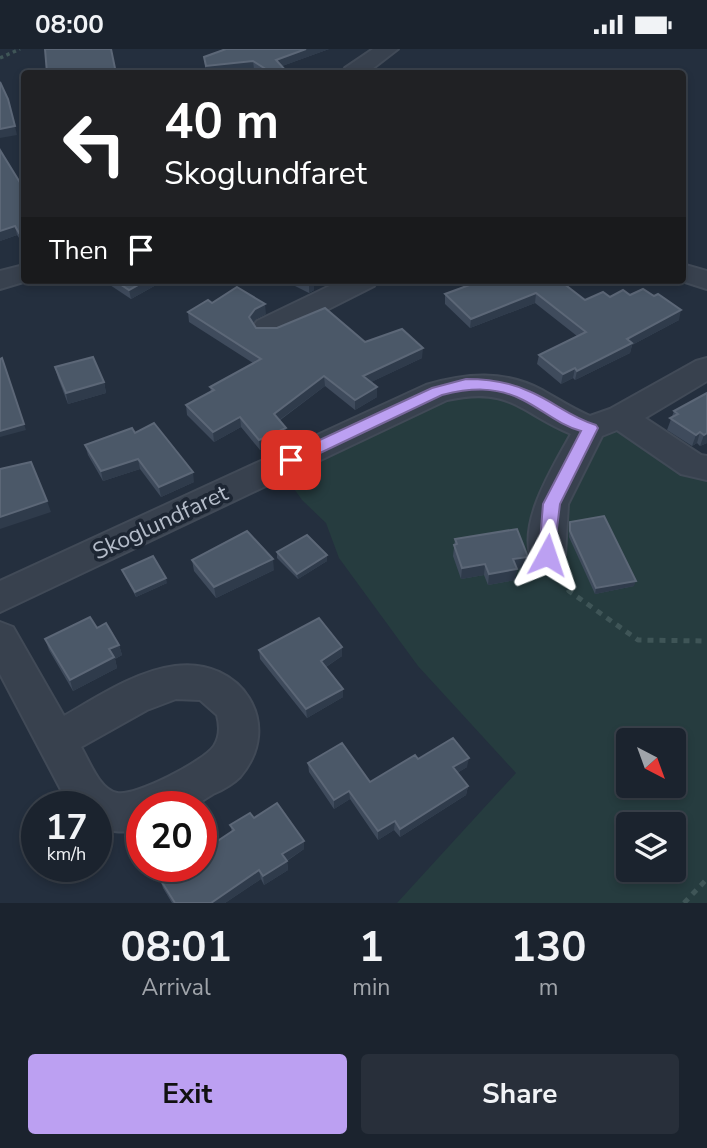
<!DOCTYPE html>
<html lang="en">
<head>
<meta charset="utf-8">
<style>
	:root { --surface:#1b232e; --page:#282f3a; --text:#f1f3f6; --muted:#a0a4aa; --line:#39404a; --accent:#bca0f2 }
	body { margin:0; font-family:"Nunito Sans",sans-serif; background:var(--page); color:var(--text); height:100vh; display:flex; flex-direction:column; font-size:26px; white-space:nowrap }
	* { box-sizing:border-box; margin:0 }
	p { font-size:23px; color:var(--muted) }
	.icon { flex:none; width:38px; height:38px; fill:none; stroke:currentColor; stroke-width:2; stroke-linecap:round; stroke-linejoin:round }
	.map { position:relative; height:854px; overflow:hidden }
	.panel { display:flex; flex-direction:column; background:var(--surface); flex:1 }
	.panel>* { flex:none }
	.banner { position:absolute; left:21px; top:21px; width:665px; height:214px; border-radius:7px; box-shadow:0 4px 10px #0003,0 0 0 2px var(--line); background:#202124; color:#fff; overflow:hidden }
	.needle { width:46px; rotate:139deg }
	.controls { position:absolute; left:616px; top:679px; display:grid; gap:14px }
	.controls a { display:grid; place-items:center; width:70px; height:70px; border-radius:7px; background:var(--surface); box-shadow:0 4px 10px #0003,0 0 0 2px var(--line); font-size:35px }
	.speed { position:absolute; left:21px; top:742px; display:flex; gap:14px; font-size:35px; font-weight:700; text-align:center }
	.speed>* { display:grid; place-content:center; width:91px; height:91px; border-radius:50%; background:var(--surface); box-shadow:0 4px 10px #0003,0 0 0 2px var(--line); line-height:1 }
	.speed small { font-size:18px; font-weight:400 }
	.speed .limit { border:10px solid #d22; background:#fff; color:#111 }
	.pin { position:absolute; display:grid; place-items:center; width:60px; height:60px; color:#fff; margin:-30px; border-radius:14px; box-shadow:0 4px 10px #0006 }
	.me { position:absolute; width:77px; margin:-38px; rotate:5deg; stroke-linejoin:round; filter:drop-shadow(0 0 5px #0008) }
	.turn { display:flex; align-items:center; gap:24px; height:147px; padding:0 28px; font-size:32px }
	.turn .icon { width:91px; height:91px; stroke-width:2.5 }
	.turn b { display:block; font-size:49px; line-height:60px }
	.then { display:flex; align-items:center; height:66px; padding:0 28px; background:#0003; gap:14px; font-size:26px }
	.eta { display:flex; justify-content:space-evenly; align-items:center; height:119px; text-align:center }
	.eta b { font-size:42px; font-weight:700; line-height:49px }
	.cta { display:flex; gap:14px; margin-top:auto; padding:14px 28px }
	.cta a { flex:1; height:80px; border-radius:7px; background:var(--accent); color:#111; font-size:28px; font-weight:700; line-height:80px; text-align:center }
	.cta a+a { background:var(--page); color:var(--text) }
	.status { display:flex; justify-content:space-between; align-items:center; height:49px; padding:0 35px; background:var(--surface); direction:ltr }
	.status svg { height:19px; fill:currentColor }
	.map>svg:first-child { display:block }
	.green { fill:#263c3f; fill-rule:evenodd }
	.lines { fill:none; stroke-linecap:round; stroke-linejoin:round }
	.minor-casing { stroke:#414a57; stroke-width:4 }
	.path-far1 { stroke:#3f5557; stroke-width:3.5; stroke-dasharray:3.5 3.5; stroke-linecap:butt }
	.path { stroke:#3f5557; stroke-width:5; stroke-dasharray:6 6; stroke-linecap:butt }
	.minor { fill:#38414e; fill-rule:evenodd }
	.wall { fill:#3f4b5c }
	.shaded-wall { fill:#2f3b4b }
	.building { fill:#4b5868; stroke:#5c6777; stroke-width:2 }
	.route { fill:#bca0f2; stroke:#7a689d; stroke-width:2 }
	.labels { text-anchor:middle; stroke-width:7; stroke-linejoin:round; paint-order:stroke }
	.street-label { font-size:23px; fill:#b4bcc9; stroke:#1d2633 }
</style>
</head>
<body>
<div class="status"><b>08:00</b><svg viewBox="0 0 49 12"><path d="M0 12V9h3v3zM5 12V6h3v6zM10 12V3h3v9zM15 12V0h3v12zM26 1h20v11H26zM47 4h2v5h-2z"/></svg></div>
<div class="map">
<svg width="707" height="854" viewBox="0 0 707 854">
	<rect width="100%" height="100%" fill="#242f3e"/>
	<path class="green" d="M455,333L602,373L707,424V854H397L516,724L418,617L339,509L326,474L302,451L290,434L302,407ZM628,691H674V737H628ZM628,775H674V821H628Z"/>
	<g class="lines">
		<g class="minor-casing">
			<g id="minor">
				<path d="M373,0H398L367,24H342L345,19Z"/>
				<path d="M682,215L707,222V240L679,231H682Z"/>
				<path d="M24,216V231H30L0,240V222Z"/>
				<path d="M342,231H378L374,237L277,286L267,288L257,286L252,279L257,272Z"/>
				<path d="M707,309V332L645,369L701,406L707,407V431L681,425L617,381L602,387L568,455L565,506L560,516L547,520L534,516C514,478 553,418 571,385C519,363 510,337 447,351L0,563V532L426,336C466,324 504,321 542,341C558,350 573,360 590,367L610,360L696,312Z"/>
				<path d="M0,573L13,578L64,667C97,648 136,622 175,617C241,608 285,675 240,728C233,735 222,741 213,745C206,749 198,756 190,758C175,761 156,758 142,758V779C124,785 113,783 96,777V758H70L0,625ZM176,650L200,651L217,666C220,677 220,688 214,697C204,712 135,748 117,744C99,740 90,713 81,698L147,661Z"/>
			</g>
		</g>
		<path class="path-far1" d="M0,9L20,0"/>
		<g class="path">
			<path d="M562,530L569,542L638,591L707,592"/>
			<path d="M684,854L707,830"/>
		</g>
		<use href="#minor" class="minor"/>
	</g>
	<g class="wall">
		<path d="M224,0H329L282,17L288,24H260L254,20L206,24L204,8Z"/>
		<path d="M0,101L22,193L17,186L0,192Z"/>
		<path d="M109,231H165L131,250L110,236Z"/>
		<path d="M283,231H312L314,233V241L309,244Z"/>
		<path d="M473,231H559L585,251L630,246L679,271L632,296L630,304L575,331L573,329L561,335L537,315L539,306L577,287L535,254L470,279L445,255V245L476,234Z"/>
		<path d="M212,254L266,265L256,270L253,274L256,279L365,293L422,309L371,333L377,348L355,361L325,337L279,372L286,379V389L260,401L241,378L214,393L187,366L186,356L211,343L210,338L253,314L189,273L188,263Z"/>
		<path d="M55,318L104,333L106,344L68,355L58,329Z"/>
		<path d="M707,344V394L700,397L697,394L692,397L667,381L674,362Z"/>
		<path d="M135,384L194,433L161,448L140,420L103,432L88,406L85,396Z"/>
		<path d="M570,473L634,537L595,545L569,488Z"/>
		<path d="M455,490L528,508L526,519L517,520L515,531L488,536L484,526L461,530L453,507Z"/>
		<path d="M277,503L327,512L298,530L277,509Z"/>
		<path d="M192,511L274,521L216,549L194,522Z"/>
		<path d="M122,521L167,534L136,548L124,526Z"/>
		<path d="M97,579L119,596L122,606L115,610L117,619L73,642L49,601L45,590Z"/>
		<path d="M259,601L342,607L326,618L343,648L307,669L260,610Z"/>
		<path d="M418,710L467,718L457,724L468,737L466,746L400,788L394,781L378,791L350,750L334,760L309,723L308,714L370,733Z"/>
		<path d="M254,769L304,800L287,812L288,821L264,836L261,830L225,854H172L163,839L160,830L232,783L230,776Z"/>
	</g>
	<g class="shaded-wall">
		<path d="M306,0H329L277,19L276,11Z"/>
		<path d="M253,12L254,20L206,24V17Z"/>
		<path d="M15,77L17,86L0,89V80Z"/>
		<path d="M15,177L17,186L0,192V182Z"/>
		<path d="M24,182V192L22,193L19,184Z"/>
		<path d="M147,231H165L131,250L129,241Z"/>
		<path d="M314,233V241L309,244V235Z"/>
		<path d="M536,244L535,254L470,279L471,270Z"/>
		<path d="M265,255L266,265L256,270L250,277L249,268L255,260Z"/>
		<path d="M681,261L679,271L632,296L630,304L575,331L577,322L627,290Z"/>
		<path d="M423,299L422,309L363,337V327Z"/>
		<path d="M575,319L573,329L561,335L563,325Z"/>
		<path d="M324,327L325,337L274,375V365Z"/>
		<path d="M104,333L106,344L68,355L66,344Z"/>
		<path d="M377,338V348L355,361V351Z"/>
		<path d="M240,368L241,378L214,393L213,383Z"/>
		<path d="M24,375L26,381L0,388V382Z"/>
		<path d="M286,379V389L260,401L259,391Z"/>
		<path d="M700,383L697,394L692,397L696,386Z"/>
		<path d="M707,384V394L700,397L704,386Z"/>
		<path d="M138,410L140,420L103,432L101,422Z"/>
		<path d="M193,423L194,433L161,448L159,438Z"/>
		<path d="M47,452L51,463L0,480V468Z"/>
		<path d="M327,506V512L298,530L297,525Z"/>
		<path d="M528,508L526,519L517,520L515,531L488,536L489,525L513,510Z"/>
		<path d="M273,510L274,521L216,549L214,538Z"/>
		<path d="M485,515L484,526L461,530L462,519Z"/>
		<path d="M166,529L167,534L136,548L135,543Z"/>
		<path d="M636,532L634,537L595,545L596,539Z"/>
		<path d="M119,596L122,606L115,610L117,619L73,642L70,631L109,600Z"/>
		<path d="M342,598V607L321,621V612Z"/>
		<path d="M343,640V648L307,669L306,660Z"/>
		<path d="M469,709L467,718L452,727L453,718Z"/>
		<path d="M468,737L466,746L400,788V780Z"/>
		<path d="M349,742L350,750L334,760V751Z"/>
		<path d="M395,772L394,781L378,791V782Z"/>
		<path d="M304,792V800L283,814L282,805Z"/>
		<path d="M287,812L288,821L264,836L263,827Z"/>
		<path d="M259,821L261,830L225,854H211Z"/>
	</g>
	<g class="building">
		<path d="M45,0H111L116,24H47Z"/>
		<path d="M226,0H306L276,11L288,24H272L253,12L206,17L204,8Z"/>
		<path d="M0,33L8,50L15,77L0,80Z"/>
		<path d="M0,101L24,140V182L19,184L15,177L0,182Z"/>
		<path d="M114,231H147L129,241Z"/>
		<path d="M300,231H312L314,233L309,235Z"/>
		<path d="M483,231H559L585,251L603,243L610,248L623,241L630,246L643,240L654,247L658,245L681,261L627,290L632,294L577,322L575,319L563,325L539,306L586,283L536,244L471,270L445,245Z"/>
		<path d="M237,238L265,255L255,260L249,268L256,279H277L325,259L365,293L402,280L423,299L363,327L377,338L355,351L324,327L274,365L286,379L259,391L240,368L213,383L186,356L214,341L210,338L261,310L188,263L208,251L212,254Z"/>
		<path d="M93,308L104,333L66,344L55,318Z"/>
		<path d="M2,309L24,375L0,382V310Z"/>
		<path d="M707,344V384L704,386L700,383L696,386L670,369L678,365L674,362Z"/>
		<path d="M154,374L193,423L159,438L138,410L101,422L85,396L132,379L135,384Z"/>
		<path d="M31,413L47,452L0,468V420Z"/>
		<path d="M604,467L636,532L596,539L570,482V473Z"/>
		<path d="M517,480L528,508L513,510L517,520L489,525L485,515L462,519L454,496L457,495L455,490Z"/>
		<path d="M247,482L273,510L214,538L192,511Z"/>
		<path d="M307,486L327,506L297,525L277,503Z"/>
		<path d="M153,507L166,529L135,543L122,521Z"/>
		<path d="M90,568L97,579L106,574L119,596L109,600L114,608L70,631L45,590Z"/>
		<path d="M319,569L342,598L321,612L343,640L306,660L259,601Z"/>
		<path d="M453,689L469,709L453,718L468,737L400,780L395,772L378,782L349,742L334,751L308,714L342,694L370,733L415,706L418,710Z"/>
		<path d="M277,754L304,792L282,805L287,812L263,827L259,821L211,854H175L160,830L180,817H201V803L234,781L230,776L250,764L254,769Z"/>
	</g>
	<path class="route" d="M466,330C488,330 510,333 531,343C554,353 572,369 596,376L598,379L560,455L553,511H541L539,506L543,455L581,382C559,376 543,361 523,351C496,337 470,339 442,346L297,415L291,417L283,411L285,407L432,339Z"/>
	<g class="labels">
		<g class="street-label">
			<text transform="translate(160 473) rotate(-25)" y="8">Skoglundfaret</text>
		</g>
	</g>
</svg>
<div class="controls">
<a><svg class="needle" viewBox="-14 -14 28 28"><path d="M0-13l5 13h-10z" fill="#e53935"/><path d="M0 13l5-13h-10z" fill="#a0a4aa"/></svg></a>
<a><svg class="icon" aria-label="layers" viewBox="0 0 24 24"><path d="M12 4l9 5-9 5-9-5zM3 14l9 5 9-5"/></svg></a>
</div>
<div class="speed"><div>17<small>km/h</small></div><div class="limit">20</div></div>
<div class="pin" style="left:291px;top:411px;background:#d93025"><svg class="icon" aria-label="arrive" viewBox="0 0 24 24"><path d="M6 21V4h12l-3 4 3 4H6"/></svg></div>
<svg class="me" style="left:547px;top:506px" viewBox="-20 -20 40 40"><path d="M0-17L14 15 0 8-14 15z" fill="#bca0f2" stroke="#fff" stroke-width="4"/></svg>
<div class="banner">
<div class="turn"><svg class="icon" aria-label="left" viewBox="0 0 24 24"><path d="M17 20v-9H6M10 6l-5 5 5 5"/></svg><div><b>40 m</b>Skoglundfaret</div></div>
<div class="then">Then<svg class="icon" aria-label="arrive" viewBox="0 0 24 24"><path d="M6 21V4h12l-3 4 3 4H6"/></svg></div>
</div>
</div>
<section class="panel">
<div class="eta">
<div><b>08:01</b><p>Arrival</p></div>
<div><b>1</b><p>min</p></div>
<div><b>130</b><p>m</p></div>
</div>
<div class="cta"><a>Exit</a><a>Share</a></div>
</section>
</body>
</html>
